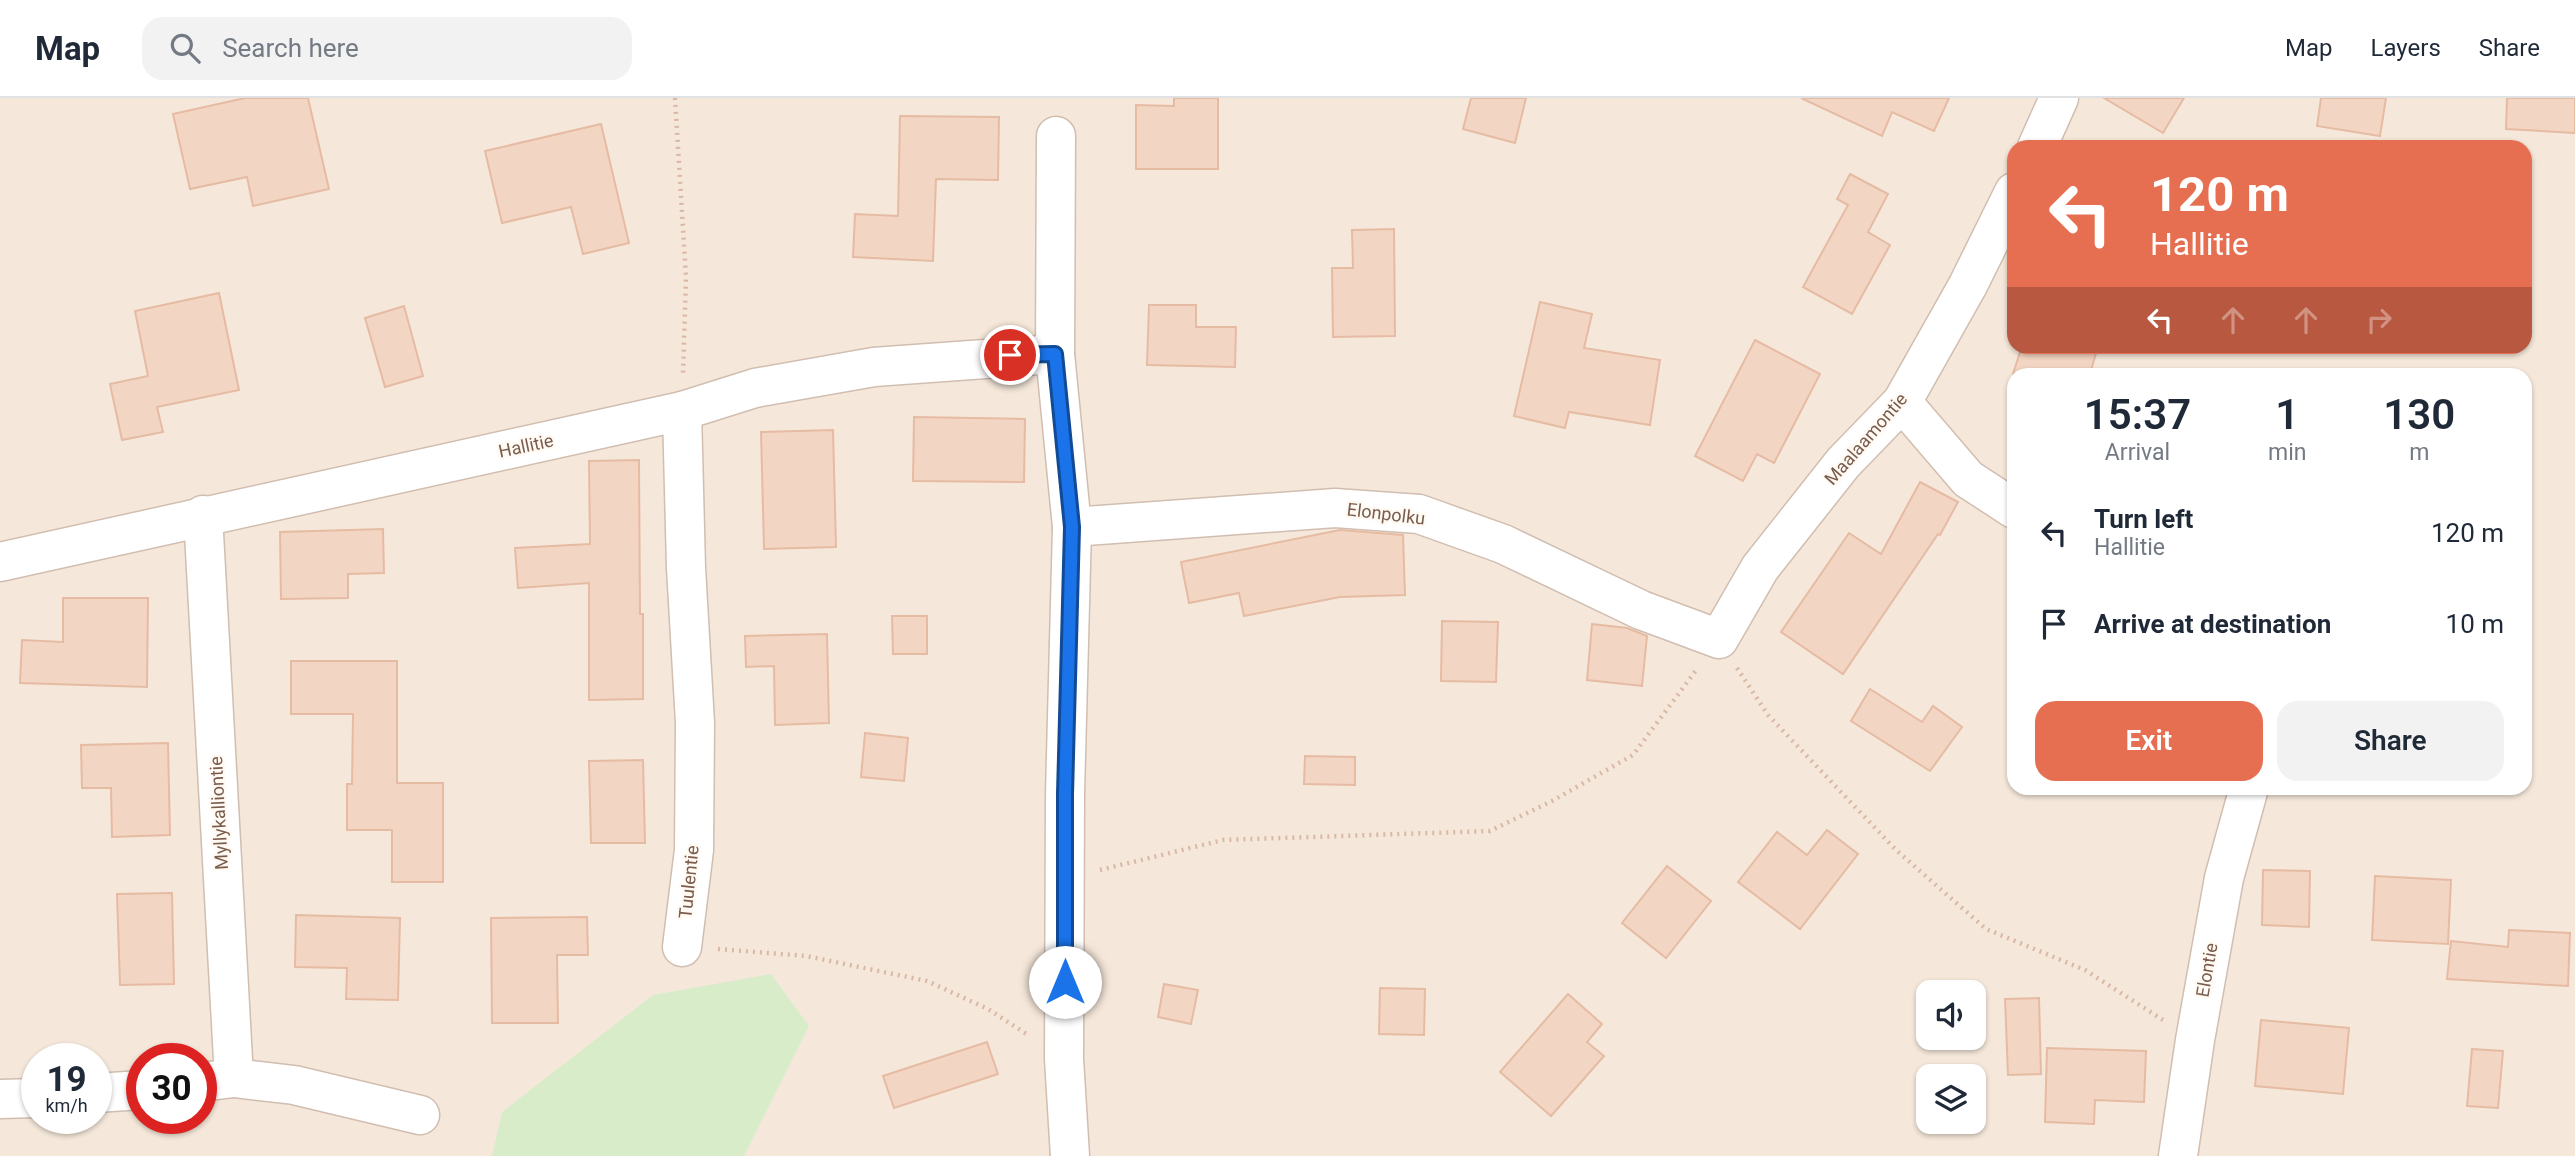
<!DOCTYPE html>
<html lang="en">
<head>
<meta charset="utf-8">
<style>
	:root { --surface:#fff; --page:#f2f2f3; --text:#1f2937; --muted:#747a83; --line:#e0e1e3; --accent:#e76f51 }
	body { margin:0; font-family:Roboto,sans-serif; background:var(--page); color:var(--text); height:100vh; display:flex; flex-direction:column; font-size:26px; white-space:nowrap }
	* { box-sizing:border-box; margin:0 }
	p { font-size:23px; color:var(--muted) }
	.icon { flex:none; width:38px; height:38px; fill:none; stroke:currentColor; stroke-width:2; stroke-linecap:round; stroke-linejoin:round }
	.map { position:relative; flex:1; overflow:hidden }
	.sheet { position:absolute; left:2007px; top:270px; width:525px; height:427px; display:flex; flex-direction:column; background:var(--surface); border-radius:21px; box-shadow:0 2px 5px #0004 }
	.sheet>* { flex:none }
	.guide { position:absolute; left:2007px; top:42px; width:525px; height:214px; border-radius:21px; box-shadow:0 2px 5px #0004; background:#e76f51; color:#fff; overflow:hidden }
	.fabs { position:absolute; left:1916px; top:882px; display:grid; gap:14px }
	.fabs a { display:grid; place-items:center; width:70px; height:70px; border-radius:14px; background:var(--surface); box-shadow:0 2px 5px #0004; font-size:35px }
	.speed { position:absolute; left:21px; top:945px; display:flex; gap:14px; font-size:35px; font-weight:700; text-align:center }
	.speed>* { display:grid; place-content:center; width:91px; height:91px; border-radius:50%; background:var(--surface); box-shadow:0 2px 5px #0004; line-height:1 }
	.speed small { font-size:18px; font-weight:400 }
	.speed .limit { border:10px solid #d22; background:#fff; color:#111 }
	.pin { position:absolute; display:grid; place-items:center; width:60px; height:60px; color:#fff; margin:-30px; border:4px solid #fff; border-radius:50%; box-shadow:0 2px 7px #0007 }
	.me { position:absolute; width:77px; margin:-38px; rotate:0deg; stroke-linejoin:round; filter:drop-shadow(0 0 5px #0008) }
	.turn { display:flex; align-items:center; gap:24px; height:147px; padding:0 28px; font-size:32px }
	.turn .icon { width:91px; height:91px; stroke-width:2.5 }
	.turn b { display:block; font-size:49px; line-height:60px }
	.lanes { display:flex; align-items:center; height:66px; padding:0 28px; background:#0003; justify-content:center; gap:35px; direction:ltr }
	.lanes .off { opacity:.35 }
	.eta { display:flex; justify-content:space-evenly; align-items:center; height:119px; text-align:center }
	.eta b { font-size:42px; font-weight:600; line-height:49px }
	.cta { display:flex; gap:14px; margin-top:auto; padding:14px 28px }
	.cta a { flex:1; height:80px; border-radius:21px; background:var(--accent); color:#fff; font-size:28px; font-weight:600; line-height:80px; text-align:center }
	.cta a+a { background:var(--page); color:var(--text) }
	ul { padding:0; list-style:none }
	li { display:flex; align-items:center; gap:21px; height:91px; padding:0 28px }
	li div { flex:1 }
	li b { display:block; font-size:26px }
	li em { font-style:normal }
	header { display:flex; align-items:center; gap:42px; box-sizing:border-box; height:98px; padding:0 35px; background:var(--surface); border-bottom:2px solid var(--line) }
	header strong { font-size:33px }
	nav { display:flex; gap:38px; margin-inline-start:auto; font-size:24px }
	.search { width:490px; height:63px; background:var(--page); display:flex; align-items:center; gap:18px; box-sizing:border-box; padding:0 24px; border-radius:21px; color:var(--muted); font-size:26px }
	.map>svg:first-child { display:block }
	.residential { fill:#f5e8da; fill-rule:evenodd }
	.green { fill:#d8ecc9 }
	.building { fill:#f3d5c3; stroke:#e6bba3; stroke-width:2 }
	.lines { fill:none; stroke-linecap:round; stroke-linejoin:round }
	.minor-casing { stroke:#d1beb0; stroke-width:41 }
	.path { stroke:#d9b8a5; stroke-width:4.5; stroke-dasharray:2 5; stroke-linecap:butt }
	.minor { stroke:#fff; stroke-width:38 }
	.route-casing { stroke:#114b97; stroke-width:18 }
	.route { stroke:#1a73e8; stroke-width:12 }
	.labels { text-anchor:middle; stroke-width:5; stroke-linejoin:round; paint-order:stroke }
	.street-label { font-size:18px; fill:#7a5c4d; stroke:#fffaf3 }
</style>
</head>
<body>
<header>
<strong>Map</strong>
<div class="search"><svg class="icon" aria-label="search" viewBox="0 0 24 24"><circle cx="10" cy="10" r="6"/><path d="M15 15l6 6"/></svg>Search here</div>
<nav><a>Map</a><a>Layers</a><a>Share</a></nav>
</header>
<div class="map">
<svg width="2575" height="1058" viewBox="0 0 2575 1058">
	<rect width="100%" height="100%" fill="#fdf6ec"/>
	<path class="residential" d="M0,0H2575V1058H0ZM2014,49H2525V248H2014ZM2014,276H2525V690H2014ZM1928,894H1974V940H1928ZM37,961H96V1020H37ZM142,961H201V1020H142ZM1928,978H1974V1024H1928Z"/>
	<path class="green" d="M771,876L809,928L744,1058H492L502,1014L653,897Z"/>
	<g class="building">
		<path d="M245,0H308L329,91L253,108L247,79L190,91L173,16Z"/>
		<path d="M1174,0H1218V71H1136V7L1174,8Z"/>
		<path d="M1471,0H1526L1515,45L1463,31Z"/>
		<path d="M1801,0H1949L1934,33L1892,14L1882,38Z"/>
		<path d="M2104,0H2184L2163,35Z"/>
		<path d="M2321,0H2386L2380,38L2317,28Z"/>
		<path d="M2507,0H2575V35L2506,31Z"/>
		<path d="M900,18L999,19L998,82L936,81L933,163L853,159L855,116L898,118Z"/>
		<path d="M601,26L629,145L583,156L571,109L502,125L485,53Z"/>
		<path d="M1850,76L1888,96L1868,134L1890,147L1852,216L1803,189L1848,107L1837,101Z"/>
		<path d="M1394,131L1395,238L1333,239L1332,170H1353L1352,132Z"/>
		<path d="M219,195L239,292L157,309L163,334L122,342L110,286L148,278L135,213Z"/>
		<path d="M1540,204L1592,216L1584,250L1660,262L1650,327L1569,314L1565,330L1514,318Z"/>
		<path d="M1149,207H1196V229H1236L1235,269L1147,267Z"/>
		<path d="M404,208L423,278L385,289L365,220Z"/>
		<path d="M1755,242L1820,276L1774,365L1757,356L1743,383L1695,358Z"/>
		<path d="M2022,248H2098L2090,276H2013Z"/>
		<path d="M914,319L1025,321L1024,384L913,383Z"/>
		<path d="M833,332L836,449L764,451L761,334Z"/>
		<path d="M639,362L640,516H643V601L589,602V485L518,490L515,450L590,446L589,363Z"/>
		<path d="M1920,384L1958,404L1940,437L1938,436L1843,576L1781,534L1849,435L1881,456Z"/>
		<path d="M383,431L384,475L348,476V500L281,501L280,434Z"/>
		<path d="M1340,432L1403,437L1405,497L1340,499L1244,518L1239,495L1189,505L1181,464Z"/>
		<path d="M63,500H148L147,589L20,585L22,542L63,544Z"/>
		<path d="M892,518H927V556H893Z"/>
		<path d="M1442,523L1498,524L1496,584L1441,583Z"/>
		<path d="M1592,526L1627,530L1647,538L1642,588L1587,582Z"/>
		<path d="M827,536L829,625L775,627L774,568L746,569L745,538Z"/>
		<path d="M291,563H397V685H443V784H392V732H347V686H352L353,616H291Z"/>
		<path d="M1870,591L1922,624L1933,608L1962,629L1930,673L1851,623Z"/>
		<path d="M865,635L908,640L904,683L861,679Z"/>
		<path d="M168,645L170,737L112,739L111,690H82L81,647Z"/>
		<path d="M1305,658L1355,659V687L1304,686Z"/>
		<path d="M643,662L645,745H591L589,663Z"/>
		<path d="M1827,732L1858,756L1800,831L1738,784L1777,734L1807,757Z"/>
		<path d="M1667,768L1711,803L1666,860L1622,825Z"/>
		<path d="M2263,772L2310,773L2309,829L2262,827Z"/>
		<path d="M2375,778L2451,782L2448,846L2372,842Z"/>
		<path d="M172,795L174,886L120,887L117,796Z"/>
		<path d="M296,817L400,820L398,902L346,901L347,870L295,869Z"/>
		<path d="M587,819L588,857H557L558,925H492L491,820Z"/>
		<path d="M2509,832L2570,835L2568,888L2447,881L2451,843L2508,849Z"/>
		<path d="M1164,886L1198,892L1191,926L1158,919Z"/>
		<path d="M1380,890L1425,891L1424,937L1379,936Z"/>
		<path d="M1568,896L1602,926L1587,944L1604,958L1551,1018L1500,974Z"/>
		<path d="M2039,900L2041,976L2008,977L2005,901Z"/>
		<path d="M2261,922L2349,930L2343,996L2255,988Z"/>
		<path d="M987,944L998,976L894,1010L883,978Z"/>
		<path d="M2047,950L2146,953L2144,1004L2095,1002L2094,1026L2045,1024Z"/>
		<path d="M2472,951L2503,953L2498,1010L2467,1008Z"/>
	</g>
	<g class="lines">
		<g class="minor-casing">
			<g id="minor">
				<path d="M1056,38L1055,256L1072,429L1065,696L1064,961L1070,1058"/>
				<path d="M2037,49L2059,0"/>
				<path d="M1902,304L1968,381L2014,411"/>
				<path d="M1072,429L1335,410L1419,416L1503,446L1641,512L1719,541L1760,470L1843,365L1902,304L1968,187L2014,94"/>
				<path d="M0,464L682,313L755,290L874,269L1055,256"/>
				<path d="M682,849L694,752L695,625L686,470L682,313"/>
				<path d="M234,980L294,987L420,1017"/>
				<path d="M201,984L234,980L203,417"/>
				<path d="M96,995L142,992"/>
				<path d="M0,1001L37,1000"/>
				<path d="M2178,1058L2195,942L2224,780L2249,690"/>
			</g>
		</g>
		<g class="path">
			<path d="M675,0L686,179L683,275"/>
			<path d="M1737,570L1768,617L1896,752L1986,831L2085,872L2163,922"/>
			<path d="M1100,772L1223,742L1490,733L1552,703L1633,657L1697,571"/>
			<path d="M718,851L806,858L927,883L988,911L1028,937"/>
		</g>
		<use href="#minor" class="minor"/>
	</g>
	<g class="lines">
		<g class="route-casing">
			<path id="route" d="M1010,257L1055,256L1072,429L1065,696V884"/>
		</g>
		<use href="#route" class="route"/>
	</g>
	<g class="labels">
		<g class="street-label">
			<text transform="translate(1866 341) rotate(-49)" y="6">Maalaamontie</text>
			<text transform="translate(526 348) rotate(-12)" y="6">Hallitie</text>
			<text transform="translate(1386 416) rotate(7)" y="6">Elonpolku</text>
			<text transform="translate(219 715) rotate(-93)" y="6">Myllykalliontie</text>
			<text transform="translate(689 784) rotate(-84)" y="6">Tuulentie</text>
			<text transform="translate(2207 872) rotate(-80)" y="6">Elontie</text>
		</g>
	</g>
</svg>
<div class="fabs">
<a><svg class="icon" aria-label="sound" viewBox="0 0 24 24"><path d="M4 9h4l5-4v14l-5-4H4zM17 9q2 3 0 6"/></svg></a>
<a><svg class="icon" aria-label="layers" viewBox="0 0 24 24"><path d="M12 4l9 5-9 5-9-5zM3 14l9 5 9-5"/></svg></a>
</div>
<div class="speed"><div>19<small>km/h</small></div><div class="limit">30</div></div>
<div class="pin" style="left:1010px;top:257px;background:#d93025"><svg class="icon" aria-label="arrive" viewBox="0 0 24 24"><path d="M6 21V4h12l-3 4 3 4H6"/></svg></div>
<svg class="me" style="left:1065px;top:884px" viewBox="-20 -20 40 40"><circle r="19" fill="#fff"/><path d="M0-13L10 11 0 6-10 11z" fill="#1a73e8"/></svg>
<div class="guide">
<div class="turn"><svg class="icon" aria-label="left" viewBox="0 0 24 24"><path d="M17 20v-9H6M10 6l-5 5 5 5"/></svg><div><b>120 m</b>Hallitie</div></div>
<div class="lanes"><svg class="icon" aria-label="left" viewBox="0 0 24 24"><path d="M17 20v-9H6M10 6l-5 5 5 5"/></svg><svg class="icon off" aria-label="ahead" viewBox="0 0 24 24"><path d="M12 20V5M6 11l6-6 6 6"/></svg><svg class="icon off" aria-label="ahead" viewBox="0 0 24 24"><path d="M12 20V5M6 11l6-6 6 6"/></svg><svg class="icon off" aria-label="right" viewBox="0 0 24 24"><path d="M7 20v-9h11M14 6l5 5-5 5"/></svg></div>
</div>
<section class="sheet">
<div class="eta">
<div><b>15:37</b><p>Arrival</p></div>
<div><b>1</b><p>min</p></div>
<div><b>130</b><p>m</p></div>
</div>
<ul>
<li><svg class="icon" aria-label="left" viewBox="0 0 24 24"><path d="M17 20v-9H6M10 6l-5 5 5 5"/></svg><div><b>Turn left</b><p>Hallitie</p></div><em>120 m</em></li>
<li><svg class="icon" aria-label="arrive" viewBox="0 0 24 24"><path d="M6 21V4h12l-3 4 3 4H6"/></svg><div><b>Arrive at destination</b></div><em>10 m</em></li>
</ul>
<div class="cta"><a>Exit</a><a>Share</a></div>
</section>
</div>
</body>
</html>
